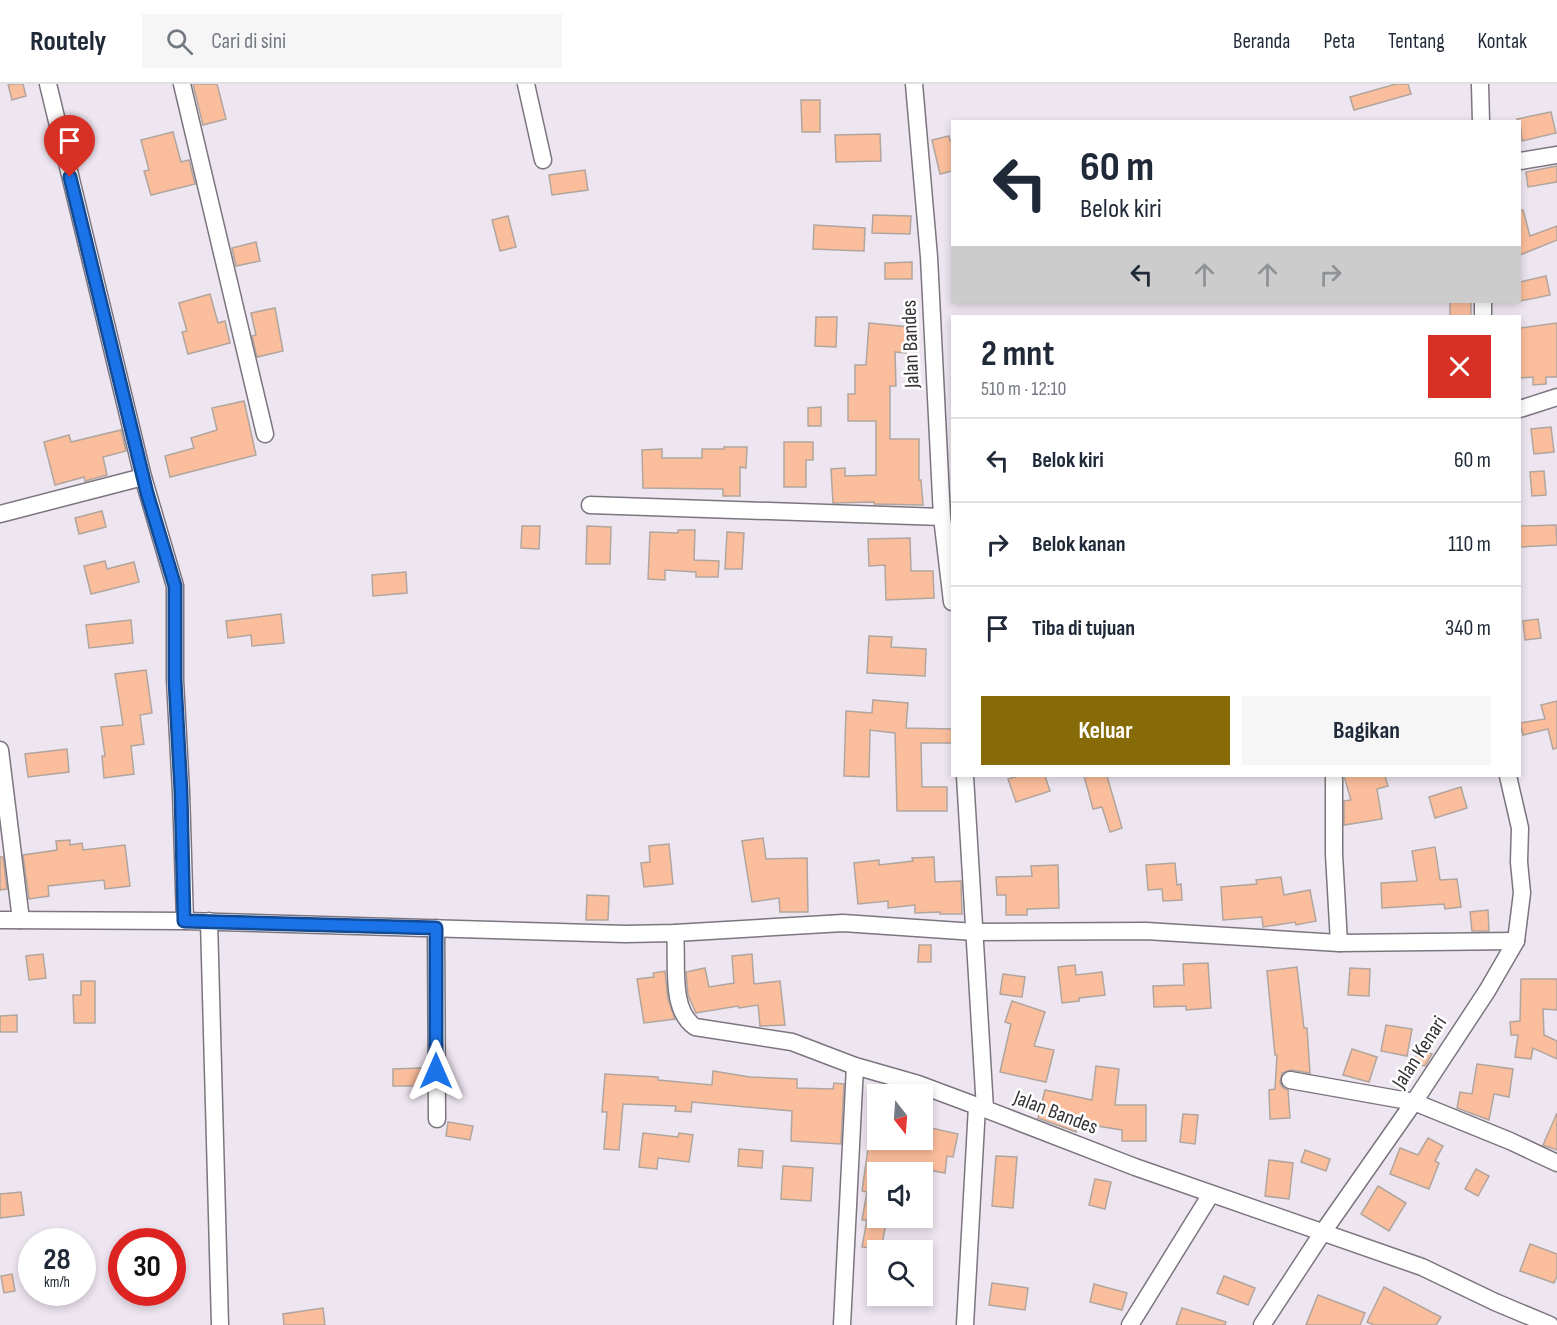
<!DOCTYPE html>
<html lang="id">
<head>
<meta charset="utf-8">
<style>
	:root { --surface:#fff; --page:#f6f6f7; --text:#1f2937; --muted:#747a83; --line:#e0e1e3; --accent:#876b08 }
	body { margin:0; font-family:"Sofia Sans Condensed",sans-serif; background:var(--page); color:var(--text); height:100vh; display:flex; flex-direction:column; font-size:22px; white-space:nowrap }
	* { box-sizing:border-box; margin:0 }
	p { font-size:20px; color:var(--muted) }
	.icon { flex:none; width:33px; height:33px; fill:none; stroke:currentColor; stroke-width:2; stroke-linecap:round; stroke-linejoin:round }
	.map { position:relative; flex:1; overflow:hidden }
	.side { position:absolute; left:951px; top:231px; width:570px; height:462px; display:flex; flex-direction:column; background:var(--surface); border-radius:0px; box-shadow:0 3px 9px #0003 }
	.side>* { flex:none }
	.banner { position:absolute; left:951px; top:36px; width:570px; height:183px; border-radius:0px; box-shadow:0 3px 9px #0003; background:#fff; color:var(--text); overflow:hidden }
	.needle { width:39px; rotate:163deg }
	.tools { position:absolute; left:867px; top:1000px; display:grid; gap:12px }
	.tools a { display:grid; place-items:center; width:66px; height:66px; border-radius:0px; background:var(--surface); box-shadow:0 3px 9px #0003; font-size:30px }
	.speed { position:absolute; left:18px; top:1144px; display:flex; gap:12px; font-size:30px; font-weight:700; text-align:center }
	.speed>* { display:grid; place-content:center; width:78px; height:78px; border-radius:50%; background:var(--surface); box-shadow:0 3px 9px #0003; line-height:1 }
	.speed small { font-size:15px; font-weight:400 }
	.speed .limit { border:9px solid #d22; background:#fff; color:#111 }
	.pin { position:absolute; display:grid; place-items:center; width:51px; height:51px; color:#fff; margin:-62px -26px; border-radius:50% 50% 50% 0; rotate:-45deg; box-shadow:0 0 6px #0007 }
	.pin .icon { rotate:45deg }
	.me { position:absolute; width:66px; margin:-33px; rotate:0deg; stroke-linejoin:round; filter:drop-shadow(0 0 4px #0008) }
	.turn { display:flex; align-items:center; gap:21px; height:126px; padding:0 30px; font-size:27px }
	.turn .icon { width:78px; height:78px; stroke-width:2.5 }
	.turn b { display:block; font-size:42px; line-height:51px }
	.lanes { display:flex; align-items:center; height:57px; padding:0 30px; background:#0003; justify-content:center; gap:30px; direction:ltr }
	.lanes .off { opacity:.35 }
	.round { display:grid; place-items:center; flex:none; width:63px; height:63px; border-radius:0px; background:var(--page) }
	.summary { display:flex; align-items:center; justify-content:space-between; height:102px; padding:0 30px }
	h1 { font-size:36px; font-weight:700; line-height:45px }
	.primary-button { display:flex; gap:12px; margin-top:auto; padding:12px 30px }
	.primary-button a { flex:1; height:69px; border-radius:0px; background:var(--accent); color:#fff; font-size:24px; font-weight:700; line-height:69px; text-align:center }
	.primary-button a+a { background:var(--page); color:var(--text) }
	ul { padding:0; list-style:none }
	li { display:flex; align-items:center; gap:18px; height:84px; padding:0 30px; border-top:2px solid var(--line) }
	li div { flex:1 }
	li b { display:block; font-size:22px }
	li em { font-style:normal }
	header { display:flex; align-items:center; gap:36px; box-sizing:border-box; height:84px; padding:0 30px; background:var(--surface); border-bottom:2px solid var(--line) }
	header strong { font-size:28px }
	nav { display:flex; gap:33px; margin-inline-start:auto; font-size:21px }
	.search { width:420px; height:54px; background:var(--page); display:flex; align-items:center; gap:15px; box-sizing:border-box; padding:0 21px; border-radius:0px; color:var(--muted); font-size:22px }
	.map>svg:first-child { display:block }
	.building { fill:#fbbe9c; stroke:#b1a59e; stroke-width:1.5 }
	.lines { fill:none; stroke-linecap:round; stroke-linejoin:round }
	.street-casing { stroke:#7c757f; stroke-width:19 }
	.street { stroke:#fff; stroke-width:16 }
	.route-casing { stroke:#114b97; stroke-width:15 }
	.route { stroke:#1a73e8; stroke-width:10 }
	.labels { text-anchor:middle; stroke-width:5; stroke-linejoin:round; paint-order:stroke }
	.street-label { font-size:21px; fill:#353236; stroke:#fff }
</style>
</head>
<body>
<header>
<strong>Routely</strong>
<div class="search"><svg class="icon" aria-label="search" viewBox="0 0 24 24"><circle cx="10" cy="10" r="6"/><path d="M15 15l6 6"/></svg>Cari di sini</div>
<nav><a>Beranda</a><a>Peta</a><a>Tentang</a><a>Kontak</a></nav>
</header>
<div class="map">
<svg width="1557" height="1241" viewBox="0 0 1557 1241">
	<rect width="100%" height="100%" fill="#ede5f0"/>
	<g class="building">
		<path d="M8,0H23L26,12L12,16Z"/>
		<path d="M193,0H217L226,35L203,41Z"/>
		<path d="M1396,0H1408L1411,10L1354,26L1350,13Z"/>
		<path d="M801,16H820V48H802Z"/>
		<path d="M1551,28L1556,49L1522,57L1520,38L1517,35Z"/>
		<path d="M173,48L181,78L189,76L195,100L151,111L144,87L149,86L141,56Z"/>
		<path d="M880,50L881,77L836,78L835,51Z"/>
		<path d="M949,52L950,57L952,56V87L940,90L932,56Z"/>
		<path d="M1557,82V98L1528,103L1526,88Z"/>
		<path d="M585,86L588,106L552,111L549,91Z"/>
		<path d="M1523,126L1530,152L1557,142V156L1520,171V127Z"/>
		<path d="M873,131L911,132L910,150L872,149Z"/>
		<path d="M508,132L516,163L500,167L492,136Z"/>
		<path d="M814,141L865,144L864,167L813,165Z"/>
		<path d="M256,158L260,177L236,182L232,164Z"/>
		<path d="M912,178V195H885V179Z"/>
		<path d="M1546,192L1550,211L1520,217V198Z"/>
		<path d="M210,210L218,239L225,237L230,259L188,270L182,248L187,247L179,219Z"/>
		<rect x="1450" y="218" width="21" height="14"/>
		<path d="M275,224L283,267L257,273L252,252L256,251L251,229Z"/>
		<path d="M816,233H837L836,263L815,262Z"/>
		<path d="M869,239L909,243L906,269L895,268L896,302H890V355H919V396H921L923,421L874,420V418L833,419L831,385L845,384V392L876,391V337H848V310H855V281H866Z"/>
		<path d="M1557,239V293H1546V300L1533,301V293L1520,294V244Z"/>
		<path d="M244,317L256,371L170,393L165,372L194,364L191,354L217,346L212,324Z"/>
		<path d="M821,323V342H808V324Z"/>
		<path d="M1551,343L1554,368L1534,370L1531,345Z"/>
		<path d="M121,346L126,367L103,373L107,391L85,397L84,393L55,401L44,358L69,351L71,358Z"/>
		<path d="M784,358H813V376H806V403H784Z"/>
		<path d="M724,363H747L746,384L740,383V412H723V405L643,404L642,366L662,365V374H702V365H724Z"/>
		<path d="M1544,387L1546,411L1532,412L1530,388Z"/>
		<path d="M102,427L106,443L79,450L75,434Z"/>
		<path d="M1556,441L1557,461L1520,463V442Z"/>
		<path d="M522,442H540L539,465L521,464Z"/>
		<path d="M587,442L611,443L610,480H586Z"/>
		<path d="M678,446H695L694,476L719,477L718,493H696V488L665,486V496L648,495L650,448L678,449Z"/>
		<path d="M727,448L744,449L742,485H725Z"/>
		<path d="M910,454L911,487H933L934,514L886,516L885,481L869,482L868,455Z"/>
		<path d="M105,477L107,485L134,478L139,498L91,510L84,482Z"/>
		<path d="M406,488L407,509L373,512L372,491Z"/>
		<path d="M281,530L284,559L252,562L251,551L228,554L226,537Z"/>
		<path d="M1538,535L1541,554L1525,556L1523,537Z"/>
		<path d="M131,536L133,559L89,564L86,541Z"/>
		<path d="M869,552L892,553L891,563L926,565L925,592L867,589Z"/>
		<path d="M146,586L152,629L140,631L144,660L131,662L134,690L104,694L102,672H105L101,643L123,641L115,590Z"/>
		<path d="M873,616L908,619L906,644L952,645V659H921L922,703H947V727H897L895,649L870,646L869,693L844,692L846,627L872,629Z"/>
		<path d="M1557,617V664L1553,665L1548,645L1523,651L1520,639L1545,635L1541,621Z"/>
		<path d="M67,665L69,688L28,693L25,670Z"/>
		<path d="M1018,692H1045L1050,707L1016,718L1008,695Z"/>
		<path d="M1084,692H1107L1122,744L1110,748L1102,723L1093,725Z"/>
		<path d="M1344,692H1385L1388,702L1377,705L1382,735L1344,741V717L1351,716Z"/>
		<path d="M1461,703L1467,724L1435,734L1429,713Z"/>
		<path d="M763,754L766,775L807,774L808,828H780L779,814L752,818L742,757Z"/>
		<path d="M70,756V761L82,759L83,766L125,761L130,802L105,805L104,796L48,802L49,812L29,815L23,771L57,766L56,757Z"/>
		<path d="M669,760L673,800L644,803L641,779L650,778L649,762Z"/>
		<path d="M1435,763L1440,796L1457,795L1461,823L1445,825L1444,820L1382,824L1381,799L1417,797L1412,767Z"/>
		<path d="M0,773H3L7,805L0,806Z"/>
		<path d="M934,773L935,798L961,797L962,830H940V828L915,829V821L888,824V817L858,820L854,779L879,776V781L913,777L912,774Z"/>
		<path d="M1175,779L1177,801L1181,800L1182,816L1163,817L1162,805L1148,806L1146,781Z"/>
		<path d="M1058,781L1059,824L1027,825V831H1006V811H997L996,793L1032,792L1031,782Z"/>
		<path d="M1281,793L1284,811L1310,806L1316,837L1296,841L1295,838L1263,843L1262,833L1223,836L1221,803L1257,800L1256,796Z"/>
		<path d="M587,811L609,812L608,836H586Z"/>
		<path d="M1488,826L1489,847H1472L1470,828Z"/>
		<path d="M919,861H931V878H918Z"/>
		<path d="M43,870L46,894L29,896L26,872Z"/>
		<path d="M752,870L754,900L780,897L785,941L760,942L758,921L739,924L738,922L696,929L688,911L686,888L705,884L709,903L734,899L732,872Z"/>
		<path d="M1208,879L1211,924L1186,926V922L1154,923L1153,902L1184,901L1183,880Z"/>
		<path d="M1075,881L1076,891L1102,888L1105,911L1079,914V917L1062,919L1058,883Z"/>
		<path d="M1297,883L1304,944H1307L1310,989L1291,986L1282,989L1280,999L1283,1004L1288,1006L1290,1034L1270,1035L1269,1006L1275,1005L1277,971H1275L1267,887Z"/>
		<path d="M1350,884L1370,885L1369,912L1348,911Z"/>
		<path d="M665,887L668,915L675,935L644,939L637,895L654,893L653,889Z"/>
		<path d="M1003,890L1025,893L1022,913L1000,910Z"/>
		<path d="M1521,895H1557V926L1543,925L1544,951L1557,957V975L1533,964L1531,975L1515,973L1518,951H1511L1510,938L1520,937Z"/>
		<path d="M81,897H95V939H74L73,911H81Z"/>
		<path d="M1012,917L1045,928L1034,962L1054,966L1046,998L1000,988L1011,940L1005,938Z"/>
		<path d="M17,931V948H0V932Z"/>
		<path d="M1386,941L1412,945L1407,972L1381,967Z"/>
		<path d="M1352,965L1377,973L1369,998L1343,991Z"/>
		<path d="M1417,966L1432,970L1425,982L1414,980Z"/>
		<path d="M1477,980L1513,985L1509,1013L1494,1010L1489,1036L1457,1024L1460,1008L1472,1010Z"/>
		<path d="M1096,982L1119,985L1115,1021H1146V1057H1122V1046L1078,1039L1076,1048L1038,1034L1045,1006L1092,1016Z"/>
		<path d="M422,984V1002H393V985Z"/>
		<path d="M713,987L750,993L797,995V1004L833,1005L834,999L844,1000L841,1060L791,1057L792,1027L692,1018L691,1028L675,1027L676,1022L623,1020L619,1066L604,1065L607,1028H602L605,990L658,993V996L712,1001Z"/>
		<path d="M1557,1029V1066L1543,1061Z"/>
		<path d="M1183,1030L1198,1031L1195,1060L1180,1058Z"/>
		<path d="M448,1038L473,1042L470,1056L446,1052Z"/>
		<path d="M922,1042L958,1050L953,1073L947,1072L945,1089L889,1079V1083L878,1082V1134H887L881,1166L862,1163L867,1136H862L867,1108L862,1107L870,1051L878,1052V1060L908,1064L910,1056H922Z"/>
		<path d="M643,1049L678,1053L679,1049L693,1051L689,1078L658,1074L657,1085L639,1083Z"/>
		<path d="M1428,1054L1443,1062L1435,1077L1439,1079L1429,1105L1390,1090L1400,1064L1418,1071Z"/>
		<path d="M739,1065L763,1067L762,1084L738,1082Z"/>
		<path d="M1305,1066L1330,1075L1326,1087L1301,1078Z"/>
		<path d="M996,1072L1017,1073L1013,1124L992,1122Z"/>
		<path d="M1269,1076L1293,1079L1289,1115L1265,1112Z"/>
		<path d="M783,1082L813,1084L811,1117L781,1115Z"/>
		<path d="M1476,1085L1489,1092L1478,1112L1465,1105Z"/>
		<path d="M1095,1095L1111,1098L1105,1125L1089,1121Z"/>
		<path d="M1378,1102L1406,1119L1389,1147L1361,1130Z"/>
		<path d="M21,1108L24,1131L0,1134V1110Z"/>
		<path d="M1530,1160L1557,1170V1192L1554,1199L1520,1187Z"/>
		<path d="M12,1190L15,1207L4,1209L1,1192Z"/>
		<path d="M1224,1192L1255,1204L1248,1221L1217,1209Z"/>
		<path d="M992,1199L1028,1204L1025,1226L989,1221Z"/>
		<path d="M1094,1200L1127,1209L1122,1226L1090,1218Z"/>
		<path d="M1384,1203L1441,1233L1436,1241H1374L1367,1238Z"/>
		<path d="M1318,1211L1365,1229L1360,1241H1306Z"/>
		<path d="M323,1224L325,1241H284L283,1230Z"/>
		<path d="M1182,1224L1226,1238L1225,1241H1176Z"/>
	</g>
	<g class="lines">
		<g class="street-casing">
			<g id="street">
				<path d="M48,0L143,393L175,502V596L181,708L185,837"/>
				<path d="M182,0L265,350"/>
				<path d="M526,0L543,76"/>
				<path d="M914,0L929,173L942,433L952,518"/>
				<path d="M1480,0L1481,38"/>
				<path d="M1520,77L1557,71"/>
				<path d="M1483,218V232"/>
				<path d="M1520,325L1557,313"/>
				<path d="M590,421L942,433"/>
				<path d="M0,430L143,393"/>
				<path d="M0,666L21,836"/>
				<path d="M965,692L985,1025L1135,1083L1422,1183L1495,1218L1550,1241"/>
				<path d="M1334,694V770L1339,859"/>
				<path d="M0,836L185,837L625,850L675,849L843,839L975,848L1146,847L1339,859L1516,857"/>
				<path d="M209,837L220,1241"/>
				<path d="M436,844L437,1035"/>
				<path d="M675,849C678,878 669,925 695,943L792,958L855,982L918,1000L985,1025"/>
				<path d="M1290,996L1414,1018L1510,1057L1557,1079"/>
				<path d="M842,1241L855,982"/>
				<path d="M965,1241L977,1022"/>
				<path d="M1130,1241L1211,1110"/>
				<path d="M1262,1241L1323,1148L1414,1018L1487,907L1516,857L1522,809L1519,778L1520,744L1508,692"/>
			</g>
		</g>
		<use href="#street" class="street"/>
	</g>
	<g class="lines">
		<g class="route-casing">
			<path id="route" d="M70,93L147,409L175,502V596L181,708L184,837L436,844V987"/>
		</g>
		<use href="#route" class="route"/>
	</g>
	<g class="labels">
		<g class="street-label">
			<text transform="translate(910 260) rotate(-92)" y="7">Jalan Bandes</text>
			<text transform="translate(1419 968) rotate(-57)" y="7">Jalan Kenari</text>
			<text transform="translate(1056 1028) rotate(21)" y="7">Jalan Bandes</text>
		</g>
	</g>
</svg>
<div class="tools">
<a><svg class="needle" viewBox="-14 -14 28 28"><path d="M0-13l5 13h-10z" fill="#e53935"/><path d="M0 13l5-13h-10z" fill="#747a83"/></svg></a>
<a><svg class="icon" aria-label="sound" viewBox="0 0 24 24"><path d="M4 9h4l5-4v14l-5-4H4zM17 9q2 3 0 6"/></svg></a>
<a><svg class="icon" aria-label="search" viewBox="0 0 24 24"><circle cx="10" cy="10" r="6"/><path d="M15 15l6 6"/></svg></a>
</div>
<div class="speed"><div>28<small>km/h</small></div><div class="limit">30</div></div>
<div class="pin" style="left:70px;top:93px;background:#d93025"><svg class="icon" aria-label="arrive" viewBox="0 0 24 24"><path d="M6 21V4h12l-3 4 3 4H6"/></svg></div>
<svg class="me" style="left:436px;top:987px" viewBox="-20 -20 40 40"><path d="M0-17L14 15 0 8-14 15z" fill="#1a73e8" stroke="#fff" stroke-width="4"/></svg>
<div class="banner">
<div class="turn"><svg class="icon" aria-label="left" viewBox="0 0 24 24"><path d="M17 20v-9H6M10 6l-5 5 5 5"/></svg><div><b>60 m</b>Belok kiri</div></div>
<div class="lanes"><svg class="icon" aria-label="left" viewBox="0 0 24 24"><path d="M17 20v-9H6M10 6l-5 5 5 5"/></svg><svg class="icon off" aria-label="ahead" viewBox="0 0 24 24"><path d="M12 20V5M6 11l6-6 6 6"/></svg><svg class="icon off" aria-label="ahead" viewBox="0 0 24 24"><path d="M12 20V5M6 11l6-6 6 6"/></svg><svg class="icon off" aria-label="right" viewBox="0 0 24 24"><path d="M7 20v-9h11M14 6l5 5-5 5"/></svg></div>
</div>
<section class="side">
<div class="summary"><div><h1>2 mnt</h1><p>510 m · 12:10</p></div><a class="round" style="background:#d93025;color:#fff"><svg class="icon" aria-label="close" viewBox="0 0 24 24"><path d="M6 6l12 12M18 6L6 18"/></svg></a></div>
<ul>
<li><svg class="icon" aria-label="left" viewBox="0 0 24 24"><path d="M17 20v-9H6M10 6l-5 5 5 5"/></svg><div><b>Belok kiri</b></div><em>60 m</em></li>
<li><svg class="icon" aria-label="right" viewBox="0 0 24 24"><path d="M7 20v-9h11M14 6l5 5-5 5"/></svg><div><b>Belok kanan</b></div><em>110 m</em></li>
<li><svg class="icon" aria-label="arrive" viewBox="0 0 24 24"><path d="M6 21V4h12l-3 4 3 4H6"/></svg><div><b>Tiba di tujuan</b></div><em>340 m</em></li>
</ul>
<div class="primary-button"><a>Keluar</a><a>Bagikan</a></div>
</section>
</div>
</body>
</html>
